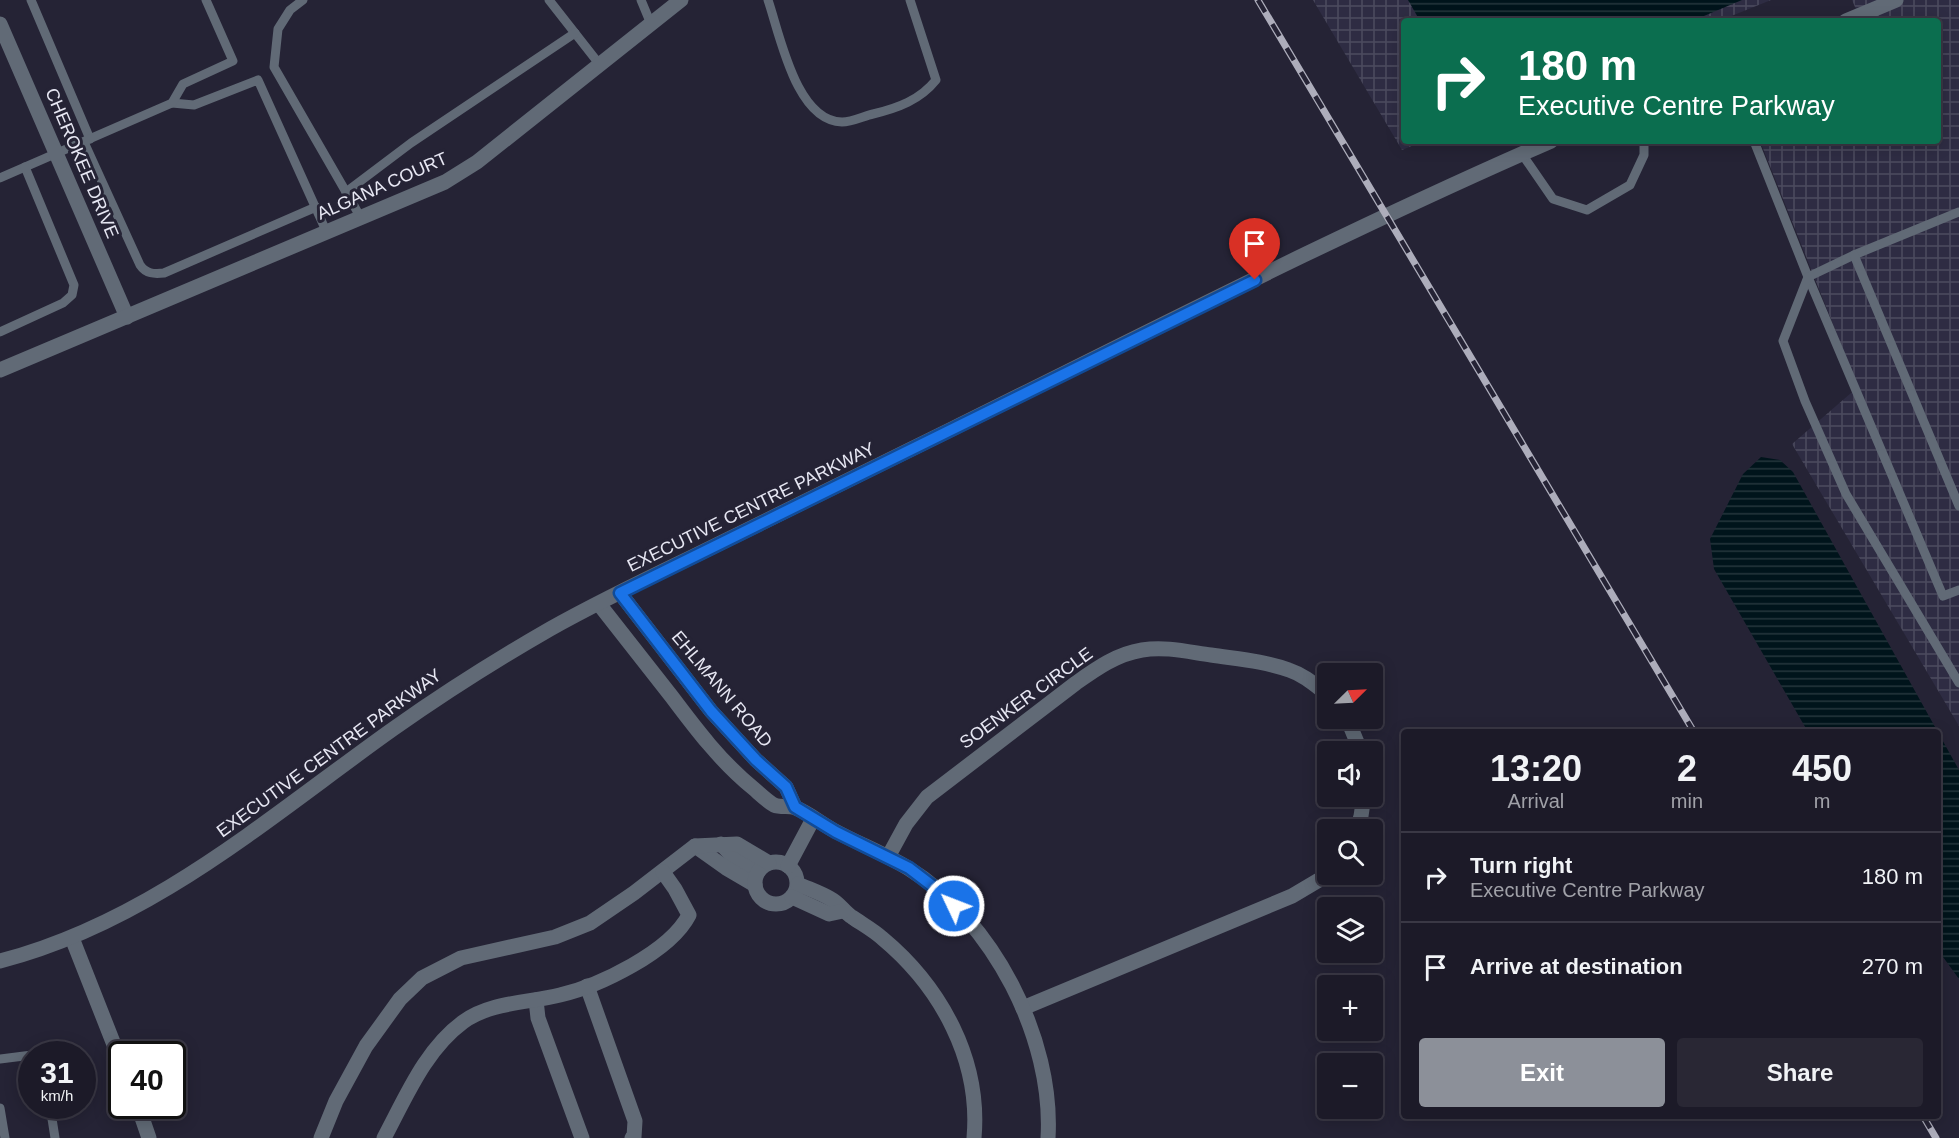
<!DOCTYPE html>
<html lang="en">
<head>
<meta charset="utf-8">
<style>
	:root { --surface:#1c1a28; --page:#292734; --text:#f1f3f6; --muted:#a0a1a8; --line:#3a3845; --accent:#8c9099 }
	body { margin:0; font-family:Helvetica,sans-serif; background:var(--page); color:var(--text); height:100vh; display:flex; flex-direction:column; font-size:22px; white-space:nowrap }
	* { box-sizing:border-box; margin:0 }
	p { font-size:20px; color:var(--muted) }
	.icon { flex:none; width:33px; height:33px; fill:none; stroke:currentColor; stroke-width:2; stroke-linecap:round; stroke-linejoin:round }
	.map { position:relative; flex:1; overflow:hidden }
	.panel { position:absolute; left:1401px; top:729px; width:540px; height:390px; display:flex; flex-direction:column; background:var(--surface); border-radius:6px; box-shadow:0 3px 15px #0003,0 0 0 2px var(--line) }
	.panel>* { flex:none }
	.banner { position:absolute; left:1401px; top:18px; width:540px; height:126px; border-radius:6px; box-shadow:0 3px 15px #0003,0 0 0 2px var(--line); background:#0b6e4f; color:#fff; overflow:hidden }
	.needle { width:39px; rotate:66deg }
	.fabs { position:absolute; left:1317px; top:663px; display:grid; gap:12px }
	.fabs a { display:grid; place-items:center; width:66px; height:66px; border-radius:6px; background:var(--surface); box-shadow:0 3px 15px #0003,0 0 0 2px var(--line); font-size:30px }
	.speed { position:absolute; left:18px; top:1041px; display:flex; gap:12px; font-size:30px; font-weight:700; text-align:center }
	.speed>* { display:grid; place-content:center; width:78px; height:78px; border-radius:50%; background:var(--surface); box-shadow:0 3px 15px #0003,0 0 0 2px var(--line); line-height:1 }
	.speed small { font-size:15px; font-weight:400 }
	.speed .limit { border:3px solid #111; border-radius:9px; background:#fff; color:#111 }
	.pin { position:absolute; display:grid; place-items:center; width:51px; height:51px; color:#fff; margin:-62px -26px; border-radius:50% 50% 50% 0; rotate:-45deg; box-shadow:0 0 6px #0007 }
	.pin .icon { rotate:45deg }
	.me { position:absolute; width:66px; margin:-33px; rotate:313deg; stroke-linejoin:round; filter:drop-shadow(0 0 4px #0008) }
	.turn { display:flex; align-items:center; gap:21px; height:126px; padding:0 18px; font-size:27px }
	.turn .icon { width:78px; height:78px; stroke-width:2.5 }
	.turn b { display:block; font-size:42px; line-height:51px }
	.eta { display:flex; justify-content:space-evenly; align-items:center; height:102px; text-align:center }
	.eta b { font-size:36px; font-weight:800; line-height:42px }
	.action { display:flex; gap:12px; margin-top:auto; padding:12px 18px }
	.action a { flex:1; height:69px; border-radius:6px; background:var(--accent); color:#fff; font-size:24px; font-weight:800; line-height:69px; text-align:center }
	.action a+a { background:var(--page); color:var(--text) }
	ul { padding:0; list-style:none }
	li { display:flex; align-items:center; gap:18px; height:90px; padding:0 18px; border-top:2px solid var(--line) }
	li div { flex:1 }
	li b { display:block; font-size:22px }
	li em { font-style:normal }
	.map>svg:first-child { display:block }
	.industrial { fill:url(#industrial-grid) }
	.water { fill:url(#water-rules) }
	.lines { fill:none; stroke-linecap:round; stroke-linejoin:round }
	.service { stroke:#616a76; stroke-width:9 }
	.minor { stroke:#616a76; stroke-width:15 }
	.tertiary { stroke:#616a76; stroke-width:15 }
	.rail-casing { stroke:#adadbb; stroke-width:7 }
	.rail { stroke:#252335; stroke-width:4.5; stroke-dasharray:14; stroke-linecap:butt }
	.route-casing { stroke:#114b97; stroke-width:15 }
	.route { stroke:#1a73e8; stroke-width:10 }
	.labels { text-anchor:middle; stroke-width:6; stroke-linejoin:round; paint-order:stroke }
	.street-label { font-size:18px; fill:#e7e7f3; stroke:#252335 }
</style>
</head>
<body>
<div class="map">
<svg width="1959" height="1138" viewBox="0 0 1959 1138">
	<defs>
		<pattern id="industrial-grid" width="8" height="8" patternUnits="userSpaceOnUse" patternTransform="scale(1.5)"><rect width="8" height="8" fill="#2e2c43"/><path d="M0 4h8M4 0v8" fill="none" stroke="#4c4b5f"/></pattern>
		<pattern id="water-rules" width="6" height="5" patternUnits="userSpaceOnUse" patternTransform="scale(1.5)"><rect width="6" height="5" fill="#00141b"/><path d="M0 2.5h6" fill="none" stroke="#25363d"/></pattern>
	</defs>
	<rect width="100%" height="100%" fill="#252335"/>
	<g class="industrial">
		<path d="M1313,0H1771L1719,21H1404V141H1424L1402,150Z"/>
		<path d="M1852,0H1959V726L1792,444L1858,387L1760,141H1938V21H1861Z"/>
	</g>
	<g class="water">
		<path d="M1408,0H1742L1692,21H1420Z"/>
		<path d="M1761,457L1780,460L1793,472L1959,770V979L1938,950V732H1808L1714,569L1710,539L1743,474Z"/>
	</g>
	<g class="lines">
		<g class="service">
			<path d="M31,0L90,139"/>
			<path d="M303,0L290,10L278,29L274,67L361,218"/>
			<path d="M549,0L600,65"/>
			<path d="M641,0L651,24"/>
			<path d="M768,0C780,35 796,121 842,122C852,122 864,116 873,114C898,108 920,100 936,80L910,0"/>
			<path d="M172,103L194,105L258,80L327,233"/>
			<path d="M1754,141L1808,277L1943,596L1959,590"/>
			<path d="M84,142L140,265C146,274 154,274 164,273L316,207"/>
			<path d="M1522,154L1553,199L1587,210L1630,185L1644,155V141"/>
			<path d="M0,178L172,103L183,84L233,61L206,0"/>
			<path d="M346,192L411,143L575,33"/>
			<path d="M1959,212L1854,255L1808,277L1783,341L1805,401L1846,494L1959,683"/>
			<path d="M1854,255L1959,506"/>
			<path d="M0,332L63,303L72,295L74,285L25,167"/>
			<path d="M0,1059L32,1055"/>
			<path d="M50,1106L55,1138"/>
			<path d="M0,1108L5,1138"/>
		</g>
		<g class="minor">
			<path d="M0,24L127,317"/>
			<path d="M0,370L445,182L477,162L681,0"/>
			<path d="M1347,718L1361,752"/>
			<path d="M1357,830L1361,816L1364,796"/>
			<path d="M721,844L734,858L758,872"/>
			<path d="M695,846L726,868L755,885"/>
			<path d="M888,857L906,824L927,797L1076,683C1097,668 1117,654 1142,650C1165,646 1189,652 1211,655C1237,659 1264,661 1289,670C1304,675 1315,685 1328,695"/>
			<circle cx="776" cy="883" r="21"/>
			<path d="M788,866L813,819"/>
			<path d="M798,884C809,889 821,893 831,899C839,903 844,912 852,917C862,924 873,930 882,938C941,987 981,1060 974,1138"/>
			<path d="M792,897L829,914L843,911"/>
			<path d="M587,986L635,1121L634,1137L632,1138"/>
			<path d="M536,1000L538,1018L582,1138"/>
			<path d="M1023,1008L1292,896L1319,880L1328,872"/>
			<path d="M321,1138L336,1101L366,1046L400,999L422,978L461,958L555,937L590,923L634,893L695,846L737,844L769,863"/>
			<path d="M384,1138C406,1097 425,1050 463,1022C490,1002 528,1003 560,995C599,986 670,952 689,915L675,889L663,872"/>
		</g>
		<g class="tertiary">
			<path d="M1846,21L1896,0"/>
			<path d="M620,593L711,711L756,760L786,787L795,807"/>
			<path d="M599,604C623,635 648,666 672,697C696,729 721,762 753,788C759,793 767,801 774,805C781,808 790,805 796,808C810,814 822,824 835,831C859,844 885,854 908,868C993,920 1054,1039 1048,1138"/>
			<path d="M72,938L122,1065"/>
			<path d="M0,961C151,922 269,817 393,729C444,693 496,660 550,629C596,603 644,580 692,557C779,514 866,471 954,428C1152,330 1349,229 1551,141"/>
			<path d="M138,1106L149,1138"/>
		</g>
		<g class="rail-casing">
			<g id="rail">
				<path d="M1258,0L1694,732"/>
				<path d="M1923,1116L1936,1138"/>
			</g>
		</g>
		<use href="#rail" class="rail"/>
	</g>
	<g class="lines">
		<g class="route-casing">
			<path id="route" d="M954,906L939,891L909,868L836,832L795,807L786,787L756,760L711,711L620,593L1255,280"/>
		</g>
		<use href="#route" class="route"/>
	</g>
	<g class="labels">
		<g class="street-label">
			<text transform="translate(82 163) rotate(67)" y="6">CHEROKEE DRIVE</text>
			<text transform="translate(382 186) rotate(-24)" y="6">ALGANA COURT</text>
			<text transform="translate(751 507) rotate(-26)" y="6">EXECUTIVE CENTRE PARKWAY</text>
			<text transform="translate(722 689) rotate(50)" y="6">EHLMANN ROAD</text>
			<text transform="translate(1026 698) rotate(-36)" y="6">SOENKER CIRCLE</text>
			<text transform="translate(329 753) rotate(-36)" y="6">EXECUTIVE CENTRE PARKWAY</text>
		</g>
	</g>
</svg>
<div class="fabs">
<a><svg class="needle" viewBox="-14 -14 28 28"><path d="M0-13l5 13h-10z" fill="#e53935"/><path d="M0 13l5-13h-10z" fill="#a0a1a8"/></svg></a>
<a><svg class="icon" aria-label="sound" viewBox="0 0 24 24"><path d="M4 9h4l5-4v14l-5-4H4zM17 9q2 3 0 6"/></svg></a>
<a><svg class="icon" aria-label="search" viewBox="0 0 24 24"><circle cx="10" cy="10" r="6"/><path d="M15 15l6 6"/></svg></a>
<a><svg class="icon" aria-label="layers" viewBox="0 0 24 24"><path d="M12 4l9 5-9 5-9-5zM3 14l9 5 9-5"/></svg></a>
<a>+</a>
<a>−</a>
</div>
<div class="speed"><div>31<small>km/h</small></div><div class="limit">40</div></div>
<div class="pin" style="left:1255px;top:280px;background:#d93025"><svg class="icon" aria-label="arrive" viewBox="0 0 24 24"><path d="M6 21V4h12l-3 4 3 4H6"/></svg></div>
<svg class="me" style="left:954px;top:906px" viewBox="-20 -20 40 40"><circle r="17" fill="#1a73e8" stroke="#fff" stroke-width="3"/><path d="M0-11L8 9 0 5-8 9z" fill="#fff"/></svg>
<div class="banner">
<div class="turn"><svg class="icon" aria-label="right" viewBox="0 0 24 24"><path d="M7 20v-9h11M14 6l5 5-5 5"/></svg><div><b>180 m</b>Executive Centre Parkway</div></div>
</div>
<section class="panel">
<div class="eta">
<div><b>13:20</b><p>Arrival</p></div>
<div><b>2</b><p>min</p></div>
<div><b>450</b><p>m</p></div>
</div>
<ul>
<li><svg class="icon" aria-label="right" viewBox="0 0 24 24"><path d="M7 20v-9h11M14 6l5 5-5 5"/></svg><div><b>Turn right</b><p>Executive Centre Parkway</p></div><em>180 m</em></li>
<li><svg class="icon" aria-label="arrive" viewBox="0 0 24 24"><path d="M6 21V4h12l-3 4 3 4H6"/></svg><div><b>Arrive at destination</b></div><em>270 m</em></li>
</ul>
<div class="action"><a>Exit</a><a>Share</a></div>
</section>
</div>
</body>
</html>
